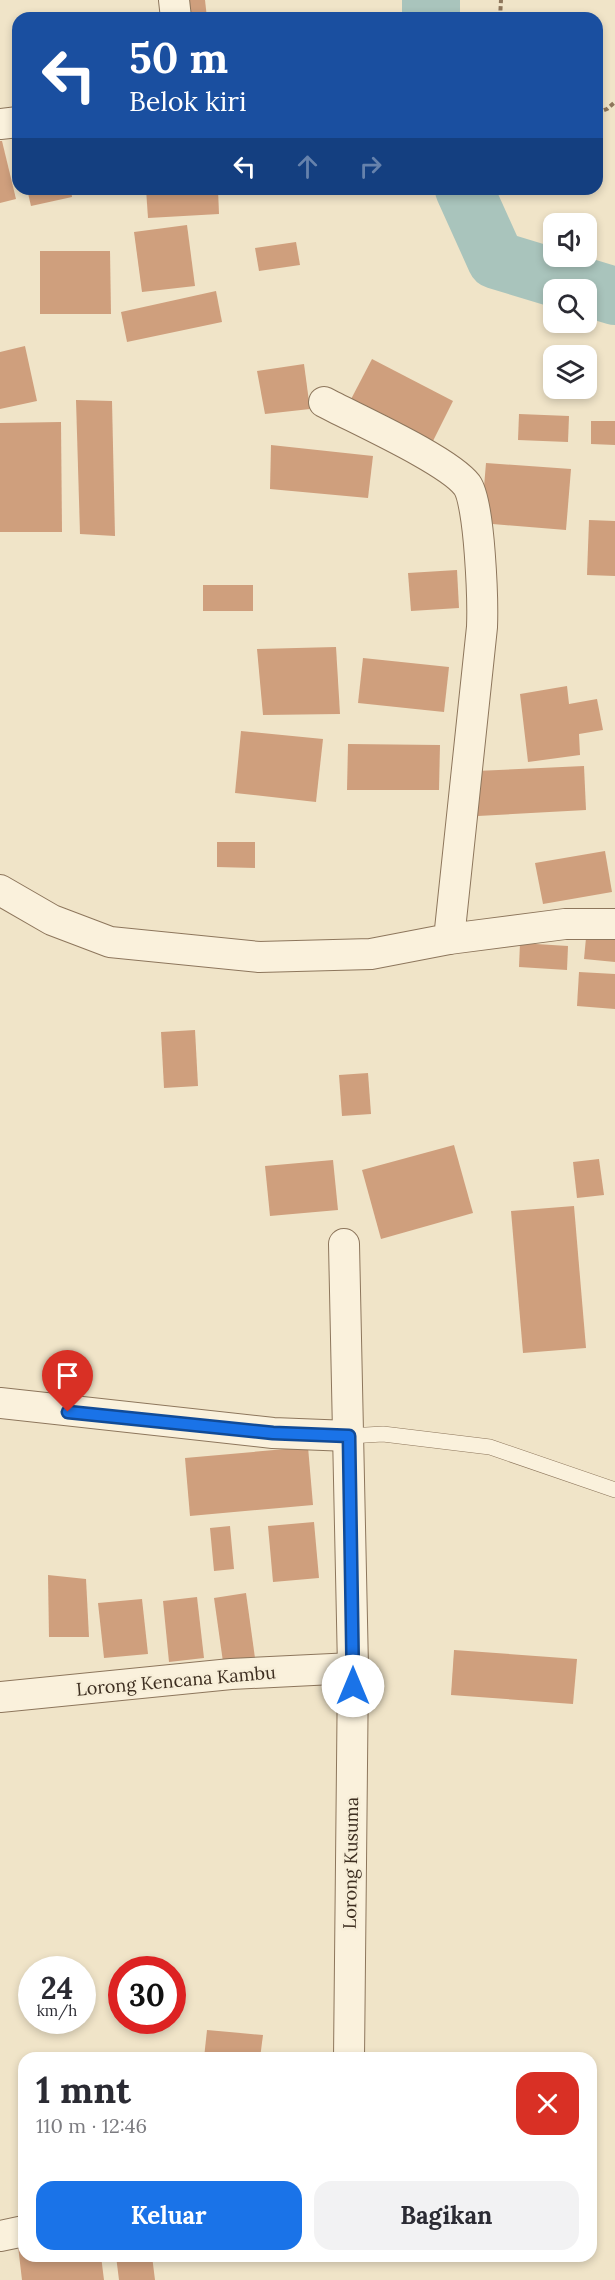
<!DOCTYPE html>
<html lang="id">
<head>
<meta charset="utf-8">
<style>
	:root { --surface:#fff; --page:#f2f2f3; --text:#2b2b33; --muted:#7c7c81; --accent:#1a73e8 }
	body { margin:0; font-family:Lora,serif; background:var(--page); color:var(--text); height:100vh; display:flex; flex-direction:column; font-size:22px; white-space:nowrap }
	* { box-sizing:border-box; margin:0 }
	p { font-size:20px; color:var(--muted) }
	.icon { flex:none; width:33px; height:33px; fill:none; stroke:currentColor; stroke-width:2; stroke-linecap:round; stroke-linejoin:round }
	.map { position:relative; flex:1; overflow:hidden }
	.details { position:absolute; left:18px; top:2052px; width:579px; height:210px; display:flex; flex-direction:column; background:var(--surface); border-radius:18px; box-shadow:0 3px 9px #0003 }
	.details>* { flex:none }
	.guide { position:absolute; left:12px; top:12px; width:591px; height:183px; border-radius:18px; box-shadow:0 3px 9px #0003; background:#1a4fa0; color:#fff; overflow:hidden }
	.tools { position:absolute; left:543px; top:213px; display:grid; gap:12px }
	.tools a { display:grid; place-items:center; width:54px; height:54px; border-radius:12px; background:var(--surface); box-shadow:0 3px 9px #0003; font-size:30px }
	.speed { position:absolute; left:18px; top:1956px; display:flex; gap:12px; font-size:30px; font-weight:700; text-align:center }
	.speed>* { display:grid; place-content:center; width:78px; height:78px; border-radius:50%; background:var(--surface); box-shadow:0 3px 9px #0003; line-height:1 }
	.speed small { font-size:15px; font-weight:400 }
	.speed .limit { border:9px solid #d22; background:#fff; color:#111 }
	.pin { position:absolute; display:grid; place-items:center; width:51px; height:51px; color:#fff; margin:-62px -26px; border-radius:50% 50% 50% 0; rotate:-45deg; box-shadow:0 0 6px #0007 }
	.pin .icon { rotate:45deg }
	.me { position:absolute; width:66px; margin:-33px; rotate:0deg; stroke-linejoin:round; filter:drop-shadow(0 0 4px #0008) }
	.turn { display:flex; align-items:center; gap:21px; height:126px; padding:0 18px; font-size:27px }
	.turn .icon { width:78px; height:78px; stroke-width:2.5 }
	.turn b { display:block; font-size:42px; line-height:51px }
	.lanes { display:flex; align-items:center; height:57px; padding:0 18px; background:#0003; justify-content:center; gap:30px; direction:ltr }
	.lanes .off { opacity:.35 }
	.round { display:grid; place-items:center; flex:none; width:63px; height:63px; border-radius:18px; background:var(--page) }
	.head { display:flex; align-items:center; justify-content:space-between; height:102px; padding:0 18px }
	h1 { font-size:36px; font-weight:800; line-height:45px }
	.primary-button { display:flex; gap:12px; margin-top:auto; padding:12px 18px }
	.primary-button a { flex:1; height:69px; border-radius:18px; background:var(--accent); color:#fff; font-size:24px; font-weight:800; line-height:69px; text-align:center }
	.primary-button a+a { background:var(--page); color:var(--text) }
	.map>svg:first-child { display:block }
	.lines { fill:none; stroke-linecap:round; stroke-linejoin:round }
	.river { stroke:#a9c4bc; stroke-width:58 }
	.building { fill:#cf9f7d }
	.lane-casing { stroke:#8d765c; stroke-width:16 }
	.street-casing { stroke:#8d765c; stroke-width:32 }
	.path { stroke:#8d765c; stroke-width:4; stroke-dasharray:4.5 3; stroke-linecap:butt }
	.lane { stroke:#faf1dc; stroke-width:15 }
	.street { stroke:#faf1dc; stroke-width:30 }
	.route-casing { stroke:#114b97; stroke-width:15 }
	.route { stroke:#1a73e8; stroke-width:10 }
	.labels { text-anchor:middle; stroke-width:5; stroke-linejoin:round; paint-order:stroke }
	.street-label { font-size:18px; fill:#3d2e20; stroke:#f7eed8 }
</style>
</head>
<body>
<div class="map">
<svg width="615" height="2280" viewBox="0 0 615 2280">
	<rect width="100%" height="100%" fill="#f0e4c8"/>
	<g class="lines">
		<g class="river">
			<path d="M431,18V0"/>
			<path d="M464,189L496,260L615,296"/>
		</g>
	</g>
	<g class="building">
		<path d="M179,0H205L207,18H181Z"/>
		<path d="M0,141H2L16,199L0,203Z"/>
		<path d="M27,189H71L72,197L31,206Z"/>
		<path d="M146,189H218L219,214L148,218Z"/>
		<path d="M187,225L195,286L142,292L134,232Z"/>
		<path d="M296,242L300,265L259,271L255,248Z"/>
		<path d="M40,251H110L111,314H40Z"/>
		<path d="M216,291L222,322L127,342L121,312Z"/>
		<path d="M25,346L37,401L0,409V352Z"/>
		<path d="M372,359L453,401L431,445L349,403Z"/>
		<path d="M304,364L310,409L265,414L257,371Z"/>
		<path d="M76,400L112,401L115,536L80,534Z"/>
		<path d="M519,414L569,416L568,442L518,440Z"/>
		<path d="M591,421H615V445L591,444Z"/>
		<path d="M61,422L62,532H0V423Z"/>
		<path d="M271,445L373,456L368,498L270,489Z"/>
		<path d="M486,463L571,469L566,530L481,523Z"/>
		<path d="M589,520L615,521V576L587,575Z"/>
		<path d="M457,570L459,608L411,611L408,573Z"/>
		<rect x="203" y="585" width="50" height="26"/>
		<path d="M336,647L340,714L263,715L257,649Z"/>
		<path d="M363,658L449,667L444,712L358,703Z"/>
		<path d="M567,686L569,704L597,699L603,730L579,734L580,755L528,762L520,694Z"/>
		<path d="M241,731L323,739L316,802L235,793Z"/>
		<path d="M348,744L440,745L439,790H347Z"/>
		<path d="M584,766L586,810L478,816L476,771Z"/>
		<path d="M217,842H255V868L217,867Z"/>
		<path d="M605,851L612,892L543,904L535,863Z"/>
		<path d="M586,938L615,940V962L584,959Z"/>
		<path d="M520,943L568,946L567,970L519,967Z"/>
		<path d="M579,972L615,974V1009L577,1006Z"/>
		<path d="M195,1030L198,1086L164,1088L161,1032Z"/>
		<path d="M368,1073L371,1114L342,1116L339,1075Z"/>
		<path d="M454,1145L473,1213L381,1239L362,1170Z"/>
		<path d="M599,1159L604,1195L577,1198L573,1162Z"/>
		<path d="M333,1160L338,1210L270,1216L265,1166Z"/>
		<path d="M574,1206L586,1348L523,1353L511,1211Z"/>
		<path d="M308,1447L313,1505L190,1516L185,1458Z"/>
		<path d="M314,1522L319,1578L273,1582L268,1526Z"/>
		<path d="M230,1526L234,1569L214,1571L210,1528Z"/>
		<path d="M48,1575L86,1579L89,1637H49Z"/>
		<path d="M246,1593L255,1658L223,1662L214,1598Z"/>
		<path d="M197,1597L204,1658L169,1662L163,1601Z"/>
		<path d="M142,1599L148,1654L104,1658L98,1603Z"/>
		<path d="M454,1650L577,1659L573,1704L451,1695Z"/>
		<path d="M207,2030L263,2035L260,2058H204Z"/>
		<path d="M24,2180V2202H23L19,2181Z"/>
		<path d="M18,2246H24V2256H101L104,2280H22Z"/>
		<path d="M116,2256H152L155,2280H119Z"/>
	</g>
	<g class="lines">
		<g class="lane-casing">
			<path id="lane" d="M349,1436L383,1434L490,1447L615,1490"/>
		</g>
		<g class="street-casing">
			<g id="street">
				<path d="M174,0L176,18"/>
				<path d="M0,124L18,122"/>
				<path d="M0,890L52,920L110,942L259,957L371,954L449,939L482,627C483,602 480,503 467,485C448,460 356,419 324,402"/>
				<path d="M449,939L565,924H615"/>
				<path d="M344,1244L353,1668L349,2058"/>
				<path d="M0,1403L273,1433L349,1436"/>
				<path d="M0,1697L231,1674L353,1668"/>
				<path d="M0,2236L24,2231"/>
			</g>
		</g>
		<g class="path">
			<path d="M500,18L501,0"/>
			<path d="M597,113L607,109L615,102"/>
		</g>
		<use href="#lane" class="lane"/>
		<use href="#street" class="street"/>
	</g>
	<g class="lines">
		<g class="route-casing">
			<path id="route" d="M68,1412L273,1433L349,1436L353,1686"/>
		</g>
		<use href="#route" class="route"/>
	</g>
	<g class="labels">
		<g class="street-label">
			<text transform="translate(176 1681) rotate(-5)" y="6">Lorong Kencana Kambu</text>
			<text transform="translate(351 1863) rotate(-89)" y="6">Lorong Kusuma</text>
		</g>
	</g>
</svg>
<div class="tools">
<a><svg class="icon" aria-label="sound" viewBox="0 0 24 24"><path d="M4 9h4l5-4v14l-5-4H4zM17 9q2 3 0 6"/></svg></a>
<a><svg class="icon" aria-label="search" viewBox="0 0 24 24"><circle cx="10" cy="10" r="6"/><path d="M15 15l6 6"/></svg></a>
<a><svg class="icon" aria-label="layers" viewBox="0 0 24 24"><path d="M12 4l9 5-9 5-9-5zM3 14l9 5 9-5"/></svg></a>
</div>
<div class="speed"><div>24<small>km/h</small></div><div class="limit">30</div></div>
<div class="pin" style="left:68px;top:1412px;background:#d93025"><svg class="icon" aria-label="arrive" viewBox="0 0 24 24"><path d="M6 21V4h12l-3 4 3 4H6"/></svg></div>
<svg class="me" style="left:353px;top:1686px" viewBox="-20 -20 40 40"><circle r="19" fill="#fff"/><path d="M0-13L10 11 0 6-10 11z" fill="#1a73e8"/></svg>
<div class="guide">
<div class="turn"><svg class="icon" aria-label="left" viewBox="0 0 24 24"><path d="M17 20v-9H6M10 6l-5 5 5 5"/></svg><div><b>50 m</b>Belok kiri</div></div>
<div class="lanes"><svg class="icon" aria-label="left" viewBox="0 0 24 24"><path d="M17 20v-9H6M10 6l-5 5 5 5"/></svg><svg class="icon off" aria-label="ahead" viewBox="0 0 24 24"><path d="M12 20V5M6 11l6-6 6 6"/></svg><svg class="icon off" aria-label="right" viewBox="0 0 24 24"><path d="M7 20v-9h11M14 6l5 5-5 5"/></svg></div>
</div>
<section class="details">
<div class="head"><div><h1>1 mnt</h1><p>110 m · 12:46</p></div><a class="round" style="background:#d93025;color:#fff"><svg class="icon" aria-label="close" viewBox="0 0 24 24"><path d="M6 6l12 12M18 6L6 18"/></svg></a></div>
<div class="primary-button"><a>Keluar</a><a>Bagikan</a></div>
</section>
</div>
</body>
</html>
